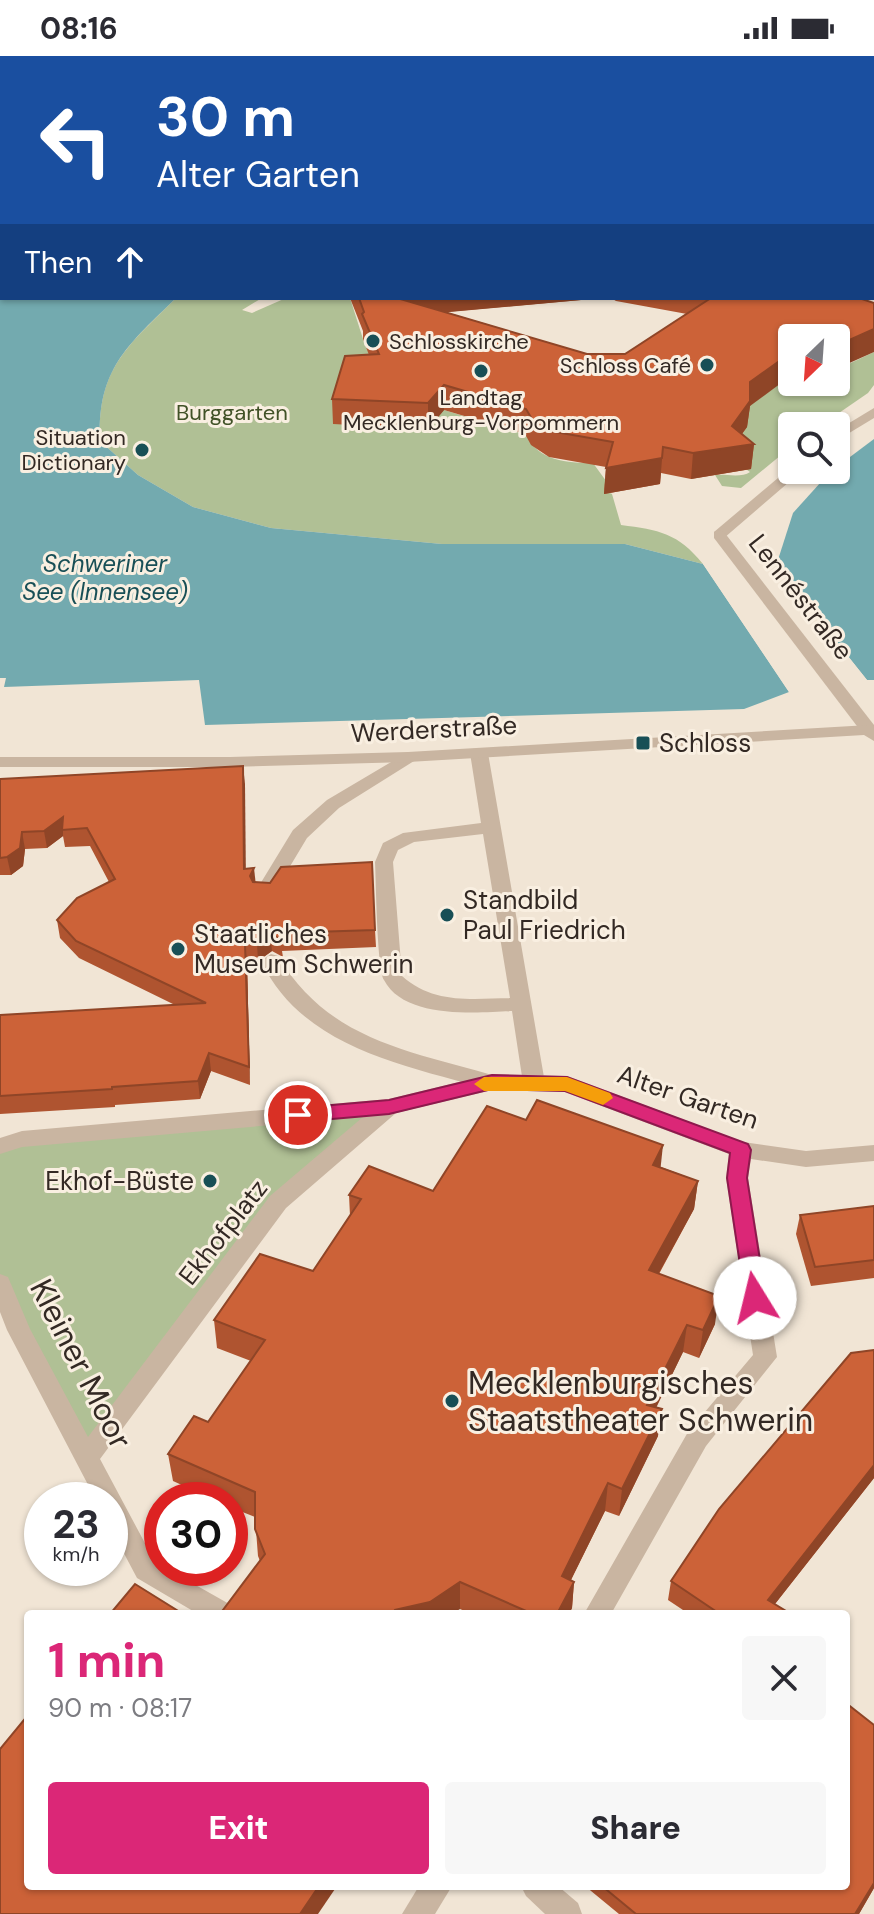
<!DOCTYPE html>
<html lang="en">
<head>
<meta charset="utf-8">
<style>
	:root { --surface:#fff; --page:#f7f7f7; --text:#2b2b33; --muted:#7c7c81; --accent:#db2777 }
	body { margin:0; font-family:"DM Sans",sans-serif; background:var(--page); color:var(--text); height:100vh; display:flex; flex-direction:column; font-size:30px; white-space:nowrap }
	* { box-sizing:border-box; margin:0 }
	p { font-size:26px; color:var(--muted) }
	.icon { flex:none; width:44px; height:44px; fill:none; stroke:currentColor; stroke-width:2; stroke-linecap:round; stroke-linejoin:round }
	.map { position:relative; flex:1; overflow:hidden }
	.drawer { position:absolute; left:24px; top:1554px; width:826px; height:280px; display:flex; flex-direction:column; background:var(--surface); border-radius:8px; box-shadow:0 2px 6px #0004 }
	.drawer>* { flex:none }
	.banner { position:absolute; left:0px; top:0px; width:874px; height:244px; box-shadow:0 2px 6px #0004; background:#1a4fa0; color:#fff; overflow:hidden }
	.needle { width:52px; rotate:205deg }
	.tools { position:absolute; left:778px; top:268px; display:grid; gap:16px }
	.tools a { display:grid; place-items:center; width:72px; height:72px; border-radius:8px; background:var(--surface); box-shadow:0 2px 6px #0004; font-size:40px }
	.speed { position:absolute; left:24px; top:1426px; display:flex; gap:16px; font-size:40px; font-weight:700; text-align:center }
	.speed>* { display:grid; place-content:center; width:104px; height:104px; border-radius:50%; background:var(--surface); box-shadow:0 2px 6px #0004; line-height:1 }
	.speed small { font-size:20px; font-weight:400 }
	.speed .limit { border:12px solid #d22; background:#fff; color:#111 }
	.pin { position:absolute; display:grid; place-items:center; width:68px; height:68px; color:#fff; margin:-34px; border:4px solid #fff; border-radius:50%; box-shadow:0 2px 8px #0007 }
	.me { position:absolute; width:88px; margin:-44px; rotate:351deg; stroke-linejoin:round; filter:drop-shadow(0 0 6px #0008) }
	.turn { display:flex; align-items:center; gap:28px; height:168px; padding:0 24px; font-size:36px }
	.turn .icon { width:104px; height:104px; stroke-width:2.5 }
	.turn b { display:block; font-size:56px; line-height:68px }
	.then { display:flex; align-items:center; height:76px; padding:0 24px; background:#0003; gap:16px; font-size:30px }
	.round { display:grid; place-items:center; flex:none; width:84px; height:84px; border-radius:8px; background:var(--page) }
	.overview { display:flex; align-items:center; justify-content:space-between; height:136px; padding:0 24px }
	h1 { font-size:48px; font-weight:800; line-height:60px; color:var(--accent) }
	.button { display:flex; gap:16px; margin-top:auto; padding:16px 24px }
	.button a { flex:1; height:92px; border-radius:8px; background:var(--accent); color:#fff; font-size:32px; font-weight:800; line-height:92px; text-align:center }
	.button a+a { background:var(--page); color:var(--text) }
	.status { display:flex; justify-content:space-between; align-items:center; height:56px; padding:0 40px; background:var(--surface); direction:ltr }
	.status svg { height:22px; fill:currentColor }
	.map>svg:first-child { display:block }
	.green { fill:#b0c095 }
	.water { fill:#73aaaf }
	.pier { fill:#f1e5d5 }
	.lines { fill:none; stroke-linecap:round; stroke-linejoin:round }
	.service { fill:#c9b5a1; fill-rule:evenodd }
	.pedestrian { fill:#c9b5a1; fill-rule:evenodd }
	.minor { fill:#c9b5a1; fill-rule:evenodd }
	.tertiary { fill:#c9b5a1; fill-rule:evenodd }
	.wall { fill:#af5430 }
	.shaded-wall { fill:#8f4527 }
	.building { fill:#cc6238; stroke:#8f4527; stroke-width:2 }
	.route { fill:#db2777; stroke:#8e194d; stroke-width:2 }
	.slow { fill:#f59e0b }
	.poi-dot { fill:#184f56; stroke:#f9efe1; stroke-width:3 }
	.labels { text-anchor:middle; stroke-width:6; stroke-linejoin:round; paint-order:stroke }
	.far-poi-label { font-size:22px; fill:#332924; stroke:#f9efe1; text-anchor:end }
	.far-park-label { font-size:22px; fill:#415227; stroke:#f9efe1 }
	.far-water-label { font-size:24px; font-style:italic; fill:#184f56; stroke:#f9efe1 }
	.street-label { font-size:26px; fill:#332924; stroke:#f9efe1 }
	.poi-label { font-size:26px; fill:#332924; stroke:#f9efe1; text-anchor:start }
	.near-street-label { font-size:32px; fill:#332924; stroke:#f9efe1 }
	.near-poi-label { font-size:32px; fill:#332924; stroke:#f9efe1; text-anchor:start }
</style>
</head>
<body>
<div class="status"><b>08:16</b><svg viewBox="0 0 49 12"><path d="M0 12V9h3v3zM5 12V6h3v6zM10 12V3h3v9zM15 12V0h3v12zM26 1h20v11H26zM47 4h2v5h-2z"/></svg></div>
<div class="map">
<svg width="874" height="1858" viewBox="0 0 874 1858">
	<rect width="100%" height="100%" fill="#f1e5d5"/>
	<g class="green">
		<path d="M176,242H262L242,254L252,257L286,242H350L363,283L444,354L527,379C537,405 568,407 593,407L609,429L608,436L612,438L621,469C659,474 678,477 703,508L625,488H442L271,472L193,451L138,419L100,385C97,312 128,290 176,242Z"/>
		<path d="M874,296V329L868,337L820,370H792V390L741,432L722,430L715,419C726,418 742,422 750,416L739,408L742,355L792,319V326H836V314Z"/>
		<path d="M389,1051L278,1146L88,1400L0,1227V1091Z"/>
	</g>
	<g class="water">
		<path d="M0,0H874V145L872,2H2V242H176C128,289 97,313 100,385L138,419L193,451L271,472L442,488H625L703,508L789,636L744,653L205,669L199,624L4,631L6,622H0Z"/>
		<path d="M874,383V624H867L776,510L793,457L830,416Z"/>
	</g>
	<g class="pier">
		<path d="M773,506L776,510L867,624L862,625L773,513Z"/>
		<path d="M707,507L792,634L793,636H789L703,508Z"/>
	</g>
	<g class="lines">
		<g class="service">
			<path d="M874,174V182L872,183V175Z"/>
			<path d="M872,222L874,223V232L872,231Z"/>
			<path d="M874,352V362L836,385V375Z"/>
			<path d="M791,411L792,414H803L724,482H714V476Z"/>
			<path d="M408,696L414,697L417,701L414,705L339,752L307,782L271,842H257L254,838L293,774L327,744Z"/>
			<path d="M271,898L278,900C329,986 412,995 499,1021L503,1026L499,1031L492,1034C407,1010 303,993 261,905Z"/>
			<path d="M419,1830H452L435,1858H402Z"/>
		</g>
		<path class="pedestrian" d="M479,692L488,697L545,1027L541,1032H527L523,1027L512,955C476,957 404,963 384,924C377,913 376,826 375,806L383,787L403,777L481,767L470,697ZM483,778L510,942C471,943 433,948 402,920L393,806L398,794L414,786Z"/>
		<g class="minor">
			<path d="M719,474L724,476L874,669V678H863L714,482V476Z"/>
			<path d="M492,1018L567,1020L743,1086L806,1095L874,1089V1105L806,1111L751,1103L748,1122L777,1301L706,1390L611,1558H584L688,1376L753,1299L726,1122L729,1098L565,1036L492,1034L396,1057L286,1152L100,1403L155,1506L231,1549L235,1558H198L137,1522L110,1471V1444H96L7,1274L0,1256V1218L8,1221L30,1273L88,1381L270,1140L363,1061L22,1091L0,1098V1082L22,1075L389,1043Z"/>
			<path d="M521,1830H558L578,1847L582,1858H545L526,1840Z"/>
		</g>
		<path class="tertiary" d="M869,669L874,670V685L864,679L408,706L230,711H0V701H230L408,696Z"/>
	</g>
	<g class="wall">
		<path d="M350,242H603L446,256L587,298H625L687,258L616,245L611,242H859L836,282H792L750,350L747,371L742,378L754,388L751,413L691,423L661,417L660,428L604,438L606,411L549,401L531,389L525,378L444,354L428,373L333,368L332,343L369,299L363,283V275Z"/>
		<path d="M0,723L245,728V812L255,826L375,874L376,891L282,895L283,901L272,895L258,905L247,906L250,1029L211,1015L200,1043L115,1049V1051L0,1058V959L175,949L79,902L60,882L57,864L109,826L90,790L65,791L63,780L47,792L25,793L23,810L11,819H0Z"/>
		<path d="M661,1111L698,1125L694,1153L659,1218L715,1268L699,1302L683,1296L656,1351L658,1380L619,1460L605,1455L571,1524L574,1526L572,1552L569,1558H472L460,1553L260,1505L258,1500L255,1461L230,1451V1444H215L173,1425L168,1398L208,1366L251,1305L217,1292L214,1264L313,1215L350,1160L349,1139L433,1135Z"/>
		<path d="M874,1150V1222L811,1230L796,1178L800,1159Z"/>
		<path d="M874,1294V1422L775,1548L791,1558H689L668,1544L671,1525Z"/>
		<path d="M874,1669V1832L859,1858H619L585,1830H846Z"/>
	</g>
	<g class="shaded-wall">
		<path d="M383,242H603L383,262Z"/>
		<path d="M874,273V296L836,313V290Z"/>
		<path d="M792,296V319L750,350L747,371L732,391L754,388L751,413L691,423L693,397L732,370L750,326Z"/>
		<path d="M444,329V354L428,373V347Z"/>
		<path d="M663,391L660,428L604,438L606,412Z"/>
		<path d="M243,710L245,728L246,830L244,813Z"/>
		<path d="M63,761V780L47,792L44,775Z"/>
		<path d="M22,776L25,793L23,810L11,819L7,801Z"/>
		<path d="M254,812L256,830L250,820Z"/>
		<path d="M270,877L272,895L258,905L257,887Z"/>
		<path d="M245,888L247,906L250,1029L249,1011Z"/>
		<path d="M209,997L211,1015L200,1043L198,1025Z"/>
		<path d="M663,1089L660,1117L653,1109Z"/>
		<path d="M698,1125L694,1153L645,1242L649,1214Z"/>
		<path d="M719,1240L715,1268L699,1302L703,1274Z"/>
		<path d="M687,1269L683,1296L644,1377L647,1349Z"/>
		<path d="M662,1353L658,1380L619,1460L622,1433Z"/>
		<path d="M874,1409V1422L767,1558L768,1544Z"/>
		<path d="M608,1427L605,1455L560,1546L562,1520Z"/>
		<path d="M460,1526V1553L452,1558H392L395,1554Z"/>
		<path d="M574,1526L572,1552L569,1558H557Z"/>
		<path d="M874,1827V1832L859,1858H855Z"/>
		<path d="M319,1830H337L318,1858H300Z"/>
	</g>
	<g class="building">
		<path d="M359,242H397L587,298H625L711,242H859L874,247V273L836,290V282H792V296L750,326V345L732,370L754,388L693,397L663,391L662,402L606,412L613,386L550,375L532,363L526,353L444,329L428,347L332,343L345,300L379,298L362,258L364,256Z"/>
		<path d="M243,710L244,813L254,812L250,820L253,826L270,827L281,811L372,806L375,874L281,877V884L270,877L257,887L245,888L249,1011L209,997L198,1025L112,1031V1033L0,1040V959L206,947L76,885L57,864L77,842L115,823L87,772L62,774L63,761L44,775L22,776L20,792L7,801L0,802V723Z"/>
		<path d="M537,1044L663,1089L653,1109L698,1125L649,1214L719,1240L703,1274L687,1269L647,1349L662,1353L622,1433L608,1427L562,1520L574,1526L557,1558H533L460,1526L430,1546L395,1554L392,1558H220L265,1498L255,1473V1436L168,1398L194,1360L208,1366L265,1284L214,1264L260,1198L313,1215L361,1143L349,1139L369,1110L433,1135L487,1050L526,1064Z"/>
		<path d="M874,1150V1204L815,1211L800,1159Z"/>
		<path d="M874,1294V1409L768,1544L791,1558H720L671,1525L719,1453L851,1297Z"/>
		<path d="M135,1528L183,1558H110Z"/>
		<path d="M846,1647L874,1669V1827L855,1858H636L602,1830H846Z"/>
		<path d="M28,1659V1830H319L300,1858H0V1693Z"/>
	</g>
	<path class="route" d="M492,1019L567,1021L748,1088L751,1094L747,1122L766,1242L763,1248L755,1250L748,1248L745,1242L727,1122L730,1097L565,1035L492,1033L389,1058L298,1066L288,1059L298,1052L389,1044Z"/>
	<path class="slow" d="M484,1021H567L610,1037L613,1042L603,1049L565,1035H484L474,1028Z"/>
	<g class="poi-dot">
		<circle cx="373" cy="285" r="8"/>
		<circle cx="707" cy="309" r="8"/>
		<circle cx="481" cy="315" r="8"/>
		<circle cx="142" cy="394" r="8"/>
		<rect x="635" y="679" width="16" height="16" rx="4"/>
		<circle cx="447" cy="859" r="8"/>
		<circle cx="178" cy="893" r="8"/>
		<circle cx="210" cy="1125" r="8"/>
		<circle cx="452" cy="1345" r="8"/>
	</g>
	<g class="labels">
		<g class="far-poi-label">
			<text x="389" y="293" text-anchor="start">Schlosskirche</text>
			<text x="691" y="317">Schloss Café</text>
			<text x="481" y="349" text-anchor="middle">Landtag<tspan x="481" dy="25">Mecklenburg-Vorpommern</tspan></text>
			<text x="126" y="389">Situation<tspan x="126" dy="25">Dictionary</tspan></text>
		</g>
		<g class="far-park-label">
			<text x="232" y="364">Burggarten</text>
		</g>
		<g class="far-water-label">
			<text x="105" y="516">Schweriner<tspan x="105" dy="28">See (Innensee)</tspan></text>
		</g>
		<g class="street-label">
			<text transform="translate(801 541) rotate(52)" y="9">Lennéstraße</text>
			<text transform="translate(434 673) rotate(-3)" y="9">Werderstraße</text>
			<text transform="translate(688 1041) rotate(19)" y="9">Alter Garten</text>
			<text transform="translate(223 1176) rotate(-52)" y="9">Ekhofplatz</text>
		</g>
		<g class="poi-label">
			<text x="659" y="696">Schloss</text>
			<text x="463" y="853">Standbild<tspan x="463" dy="30">Paul Friedrich</tspan></text>
			<text x="194" y="887">Staatliches<tspan x="194" dy="30">Museum Schwerin</tspan></text>
			<text x="194" y="1134" text-anchor="end">Ekhof-Büste</text>
		</g>
		<g class="near-street-label">
			<text transform="translate(81 1308) rotate(63)" y="11">Kleiner Moor</text>
		</g>
		<g class="near-poi-label">
			<text x="468" y="1338">Mecklenburgisches<tspan x="468" dy="37">Staatstheater Schwerin</tspan></text>
		</g>
	</g>
</svg>
<div class="tools">
<a><svg class="needle" viewBox="-14 -14 28 28"><path d="M0-13l5 13h-10z" fill="#e53935"/><path d="M0 13l5-13h-10z" fill="#7c7c81"/></svg></a>
<a><svg class="icon" aria-label="search" viewBox="0 0 24 24"><circle cx="10" cy="10" r="6"/><path d="M15 15l6 6"/></svg></a>
</div>
<div class="speed"><div>23<small>km/h</small></div><div class="limit">30</div></div>
<div class="pin" style="left:298px;top:1059px;background:#d93025"><svg class="icon" aria-label="arrive" viewBox="0 0 24 24"><path d="M6 21V4h12l-3 4 3 4H6"/></svg></div>
<svg class="me" style="left:755px;top:1242px" viewBox="-20 -20 40 40"><circle r="19" fill="#fff"/><path d="M0-13L10 11 0 6-10 11z" fill="#db2777"/></svg>
<div class="banner">
<div class="turn"><svg class="icon" aria-label="left" viewBox="0 0 24 24"><path d="M17 20v-9H6M10 6l-5 5 5 5"/></svg><div><b>30 m</b>Alter Garten</div></div>
<div class="then">Then<svg class="icon" aria-label="ahead" viewBox="0 0 24 24"><path d="M12 20V5M6 11l6-6 6 6"/></svg></div>
</div>
<section class="drawer">
<div class="overview"><div><h1>1 min</h1><p>90 m · 08:17</p></div><a class="round"><svg class="icon" aria-label="close" viewBox="0 0 24 24"><path d="M6 6l12 12M18 6L6 18"/></svg></a></div>
<div class="button"><a>Exit</a><a>Share</a></div>
</section>
</div>
</body>
</html>
